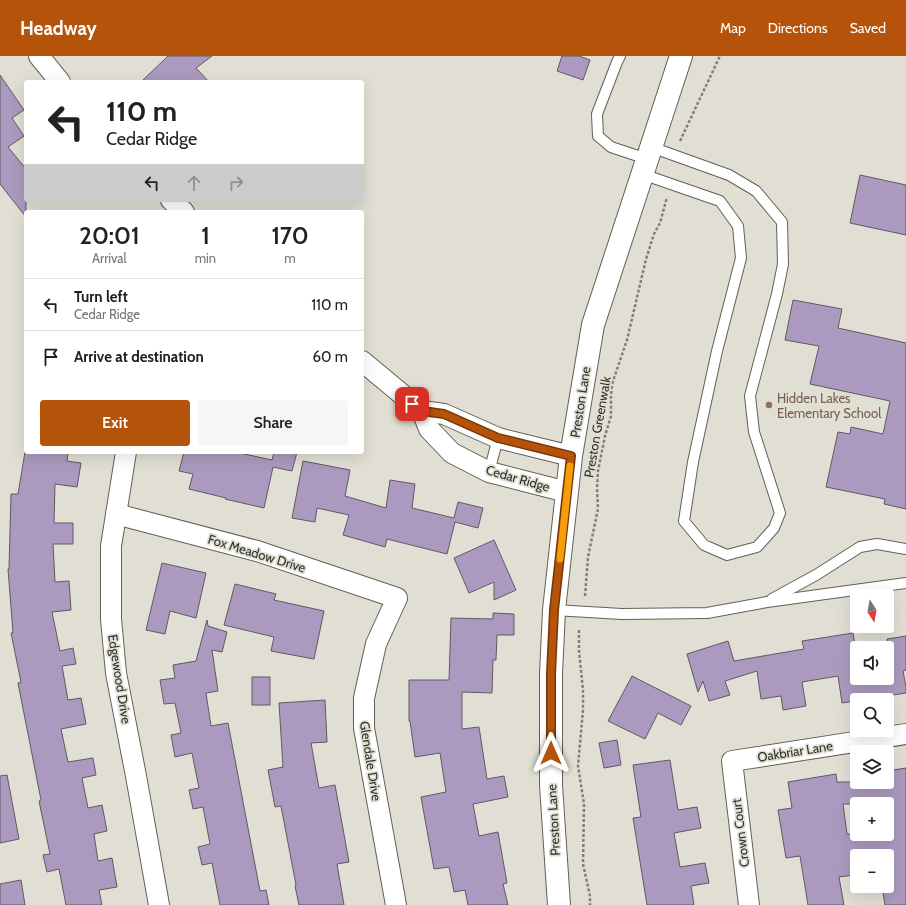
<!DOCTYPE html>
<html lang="en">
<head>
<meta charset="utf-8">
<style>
	:root { --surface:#fff; --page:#f6f6f6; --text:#202124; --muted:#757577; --line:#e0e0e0; --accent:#b45309 }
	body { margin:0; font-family:Cabin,sans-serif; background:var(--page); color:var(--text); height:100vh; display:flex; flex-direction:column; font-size:15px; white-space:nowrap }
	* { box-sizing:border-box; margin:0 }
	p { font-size:13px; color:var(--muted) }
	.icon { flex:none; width:22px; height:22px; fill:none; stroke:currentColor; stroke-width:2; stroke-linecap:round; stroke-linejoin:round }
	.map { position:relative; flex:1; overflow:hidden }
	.drawer { position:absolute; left:24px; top:154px; width:340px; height:244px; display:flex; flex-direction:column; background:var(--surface); border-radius:4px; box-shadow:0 4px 16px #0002 }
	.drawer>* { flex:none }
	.guide { position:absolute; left:24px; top:24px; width:340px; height:122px; border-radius:4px; box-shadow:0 4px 16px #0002; background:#fff; color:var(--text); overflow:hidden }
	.needle { width:26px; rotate:169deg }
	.controls { position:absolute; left:850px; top:533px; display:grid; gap:8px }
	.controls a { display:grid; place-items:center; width:44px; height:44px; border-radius:4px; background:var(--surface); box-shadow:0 4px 16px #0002; font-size:20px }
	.pin { position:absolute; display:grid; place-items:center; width:34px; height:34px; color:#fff; margin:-17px; border-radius:8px; box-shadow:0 2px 6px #0006 }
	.me { position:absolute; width:44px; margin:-22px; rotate:0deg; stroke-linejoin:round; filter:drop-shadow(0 0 3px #0008) }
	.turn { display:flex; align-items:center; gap:14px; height:84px; padding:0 16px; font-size:18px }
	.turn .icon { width:52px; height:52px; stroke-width:2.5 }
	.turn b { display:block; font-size:28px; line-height:34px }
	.lanes { display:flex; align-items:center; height:38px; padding:0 16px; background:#0003; justify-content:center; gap:20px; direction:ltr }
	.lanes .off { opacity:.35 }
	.eta { display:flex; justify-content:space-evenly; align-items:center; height:68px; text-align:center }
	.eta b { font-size:24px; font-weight:600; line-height:28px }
	.cta { display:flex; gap:8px; margin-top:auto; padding:8px 16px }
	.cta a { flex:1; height:46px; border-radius:4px; background:var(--accent); color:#fff; font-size:16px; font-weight:600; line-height:46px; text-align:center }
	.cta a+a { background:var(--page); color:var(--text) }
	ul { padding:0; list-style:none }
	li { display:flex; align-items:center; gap:12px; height:52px; padding:0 16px; border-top:1px solid var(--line) }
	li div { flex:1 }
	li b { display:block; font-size:15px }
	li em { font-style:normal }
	header { display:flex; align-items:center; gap:24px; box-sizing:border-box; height:56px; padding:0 20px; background:var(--accent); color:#fff }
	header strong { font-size:19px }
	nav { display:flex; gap:22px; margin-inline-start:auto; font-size:14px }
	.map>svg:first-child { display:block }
	.building { fill:#ac99bf; stroke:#5e5a63; fill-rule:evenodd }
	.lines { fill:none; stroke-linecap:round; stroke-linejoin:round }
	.service-casing { stroke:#616056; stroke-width:12 }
	.minor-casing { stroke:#616056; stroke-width:22 }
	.tertiary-casing { stroke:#616056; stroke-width:24 }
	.path { stroke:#818078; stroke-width:2.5; stroke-dasharray:3 2; stroke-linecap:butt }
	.service { stroke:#fff; stroke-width:10 }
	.minor { stroke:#fff; stroke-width:20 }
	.tertiary { stroke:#fff; stroke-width:22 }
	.route-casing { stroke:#753606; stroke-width:10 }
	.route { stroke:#b45309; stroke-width:7 }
	.slow { stroke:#f59e0b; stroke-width:7 }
	.education-dot { fill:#8d6e63; stroke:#e1dfd3; stroke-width:1.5 }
	.labels { text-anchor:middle; stroke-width:3.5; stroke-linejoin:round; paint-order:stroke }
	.education-label { font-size:13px; fill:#785e54; stroke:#e1dfd3; text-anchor:start }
	.street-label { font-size:13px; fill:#302f2a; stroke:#e1dfd3 }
</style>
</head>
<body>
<header>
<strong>Headway</strong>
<nav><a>Map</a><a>Directions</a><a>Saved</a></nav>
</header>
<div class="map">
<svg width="906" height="849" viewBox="0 0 906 849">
	<rect width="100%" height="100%" fill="#e1dfd3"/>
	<g class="building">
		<path d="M168,0H212L196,12L209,26H141Z"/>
		<path d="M562,0H579L590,4L583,24L557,15Z"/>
		<path d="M0,19L24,54L12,62L24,80L8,91L26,113V161L0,128Z"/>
		<path d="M860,119L906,129V179L850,167Z"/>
		<path d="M793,244L842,253L838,272L906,287V453L884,448L885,443L826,431L838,376L850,378L851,371L883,378L890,345L810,328L819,290L785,284Z"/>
		<path d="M25,396H68L67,405L81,407L77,431L55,428L54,467H73V488H53L55,526L69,525L71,554L52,556L60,595L73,592L76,608L62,610L68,644L81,642L86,668L61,673L68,706L93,702L96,719L82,722L88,752L102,749L107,775L94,778L98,805L112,802L117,831L99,834L102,849H66L59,813L47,816L43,799L50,798L39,745L41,744L18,627L21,626L11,577H13L8,513H9L11,438H18Z"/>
		<path d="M184,396H235L272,404L274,396H297L292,415L273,411L264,452L225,443L226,442L189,433L193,418L179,415Z"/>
		<path d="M303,405L350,414L345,440L386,452L390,424L415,428L412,452L454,462L458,446L483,452L478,472L455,466L447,498L387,483L385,491L343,479L349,459L317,452L315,466L292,462Z"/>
		<path d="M494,484L516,534L494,544V526L469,537L454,502Z"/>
		<path d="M162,507L206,517L196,562L170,555L165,578L146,574Z"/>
		<path d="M235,528L276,538L274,544L324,555L314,603L271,595L274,581L224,569Z"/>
		<path d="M493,557L514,558V579H497L496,604H493L492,637L462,636V673L479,671L487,723L504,720L508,741L473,748L479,780L498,776L507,827L503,828L508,849H468L465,834L454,836L449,811L434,813L421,741L446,736L440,697L415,701L410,665H409V624H449L451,562L493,563Z"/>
		<path d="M207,564L208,570L227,576L222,596L212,594L218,635L206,637L211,670L228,667L260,835L266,834L269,849H220L212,807L202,809L198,791L210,788L203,751L193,753L189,734L199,732L192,697L175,701L171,679L181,677L175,647L164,648L160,624L175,622L173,609L196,605Z"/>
		<path d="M853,577L855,589L857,588V622H887V583L906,580V614L903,615L906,631V637L842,647L838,620L802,626L806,650L783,654L781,640L761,643L757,615L725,625L730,639L709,645L703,625L698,636L687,598L728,585L734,605L804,593L802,585Z"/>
		<path d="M632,620L691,650L681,669L658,657L645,683L608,665Z"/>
		<rect x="252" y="621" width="18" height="28"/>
		<path d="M325,644L327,686L311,687L319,732L335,729L349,806L337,808L344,849H299L295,830L296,829L281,750L275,751L268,714L283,711L279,647Z"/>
		<path d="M617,684L621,709L604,712L599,687Z"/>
		<path d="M670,704L678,754L697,751L701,772L674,777L680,811L705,807L709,827L691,830L694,849H647L633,762L641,761L633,709Z"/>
		<path d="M906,712V849H885L882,830H887V800H851L854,819L839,821L844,849H808L800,800L786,802L778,754L792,752L788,726L836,718L837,726H887V715ZM843,748H887V778H847Z"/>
		<path d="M7,719L19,783L0,787V720Z"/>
		<path d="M21,824L25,849H0V828Z"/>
	</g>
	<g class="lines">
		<g class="service-casing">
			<g id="service">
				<path d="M620,0L617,6L597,58L598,80L611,91L647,103"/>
				<path d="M642,118L720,145L738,170L741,202L717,295L693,406L684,465L704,489L727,499L757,491L774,472L780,457L754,376L750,340L777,238L783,208L782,166L756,135L729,119L651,91"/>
				<path d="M489,416L498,382"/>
				<path d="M772,543L816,519L860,491L877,488L906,493"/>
				<path d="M554,554L622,558L707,557L767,546L906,527"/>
			</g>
		</g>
		<g class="minor-casing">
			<g id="minor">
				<path d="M39,0L60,26"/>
				<path d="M171,144L184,156"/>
				<path d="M362,305L422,355L429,373L452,397L489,416L567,436"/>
				<path d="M422,355L444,358L498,382L571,400"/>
				<path d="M126,396L111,490V563L116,617L136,720L159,849"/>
				<path d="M116,458L257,495L397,542L376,588L364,642V672L396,849"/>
				<path d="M749,849L732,705L906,678"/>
			</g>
		</g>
		<g class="tertiary-casing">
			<path id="tertiary" d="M559,849L551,729V618L554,554L571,400L593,269L681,0"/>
		</g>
		<g class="path">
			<path d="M680,85L720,0"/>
			<path d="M585,540L588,501L598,453L597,433L598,415L605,380L611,360V340L612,328L627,284L646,203L654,178L660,167L667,141"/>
			<path d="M579,574V595L583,634V654L578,710L584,748L583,808L590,840V849"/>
		</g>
		<use href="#service" class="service"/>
		<use href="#minor" class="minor"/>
		<use href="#tertiary" class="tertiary"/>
	</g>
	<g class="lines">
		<g class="route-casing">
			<path id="route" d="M412,348L422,355L444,358L498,382L571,400L554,554L551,618V697"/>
		</g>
		<use href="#route" class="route"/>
		<path class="slow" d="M560,503L570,410"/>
	</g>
	<circle class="education-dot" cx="769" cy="349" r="4"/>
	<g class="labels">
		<g class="education-label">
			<text x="777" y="347">Hidden Lakes<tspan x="777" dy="15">Elementary School</tspan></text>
		</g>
		<g class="street-label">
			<text transform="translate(580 346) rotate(-81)" y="5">Preston Lane</text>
			<text transform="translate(597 371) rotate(-80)" y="5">Preston Greenwalk</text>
			<text transform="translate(518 422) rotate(16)" y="5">Cedar Ridge</text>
			<text transform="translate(257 497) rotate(17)" y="5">Fox Meadow Drive</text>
			<text transform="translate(120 623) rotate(81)" y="5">Edgewood Drive</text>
			<text transform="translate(795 695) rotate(-9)" y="5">Oakbriar Lane</text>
			<text transform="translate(371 705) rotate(81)" y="5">Glendale Drive</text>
			<text transform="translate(553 764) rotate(-93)" y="5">Preston Lane</text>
			<text transform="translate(740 777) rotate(-97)" y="5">Crown Court</text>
		</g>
	</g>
</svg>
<div class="controls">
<a><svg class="needle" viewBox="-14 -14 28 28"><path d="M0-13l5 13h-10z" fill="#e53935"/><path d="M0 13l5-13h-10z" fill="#757577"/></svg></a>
<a><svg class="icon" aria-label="sound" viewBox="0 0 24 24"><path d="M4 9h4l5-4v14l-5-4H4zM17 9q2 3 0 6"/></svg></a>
<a><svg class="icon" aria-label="search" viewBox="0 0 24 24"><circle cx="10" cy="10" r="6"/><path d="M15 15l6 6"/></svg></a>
<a><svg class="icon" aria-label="layers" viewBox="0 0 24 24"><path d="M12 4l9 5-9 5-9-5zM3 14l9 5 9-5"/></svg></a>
<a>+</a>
<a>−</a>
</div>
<div class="pin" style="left:412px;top:348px;background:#d93025"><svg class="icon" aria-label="arrive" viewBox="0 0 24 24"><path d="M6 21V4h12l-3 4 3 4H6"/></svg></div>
<svg class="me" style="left:551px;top:697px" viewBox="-20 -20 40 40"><path d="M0-17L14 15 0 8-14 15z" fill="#b45309" stroke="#fff" stroke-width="4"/></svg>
<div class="guide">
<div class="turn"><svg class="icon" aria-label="left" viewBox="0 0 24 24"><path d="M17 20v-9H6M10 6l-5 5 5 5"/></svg><div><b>110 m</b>Cedar Ridge</div></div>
<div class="lanes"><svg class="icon" aria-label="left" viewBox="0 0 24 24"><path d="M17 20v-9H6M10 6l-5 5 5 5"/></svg><svg class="icon off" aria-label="ahead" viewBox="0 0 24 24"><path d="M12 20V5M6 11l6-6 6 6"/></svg><svg class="icon off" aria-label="right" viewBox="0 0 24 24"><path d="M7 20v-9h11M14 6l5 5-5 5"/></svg></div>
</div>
<section class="drawer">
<div class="eta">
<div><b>20:01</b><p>Arrival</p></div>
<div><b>1</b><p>min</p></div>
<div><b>170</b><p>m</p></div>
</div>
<ul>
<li><svg class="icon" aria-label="left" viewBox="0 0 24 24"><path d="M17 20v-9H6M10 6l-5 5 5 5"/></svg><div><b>Turn left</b><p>Cedar Ridge</p></div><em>110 m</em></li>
<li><svg class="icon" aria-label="arrive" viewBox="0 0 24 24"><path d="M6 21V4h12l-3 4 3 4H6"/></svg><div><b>Arrive at destination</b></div><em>60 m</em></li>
</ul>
<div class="cta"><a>Exit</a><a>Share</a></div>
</section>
</div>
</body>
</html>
